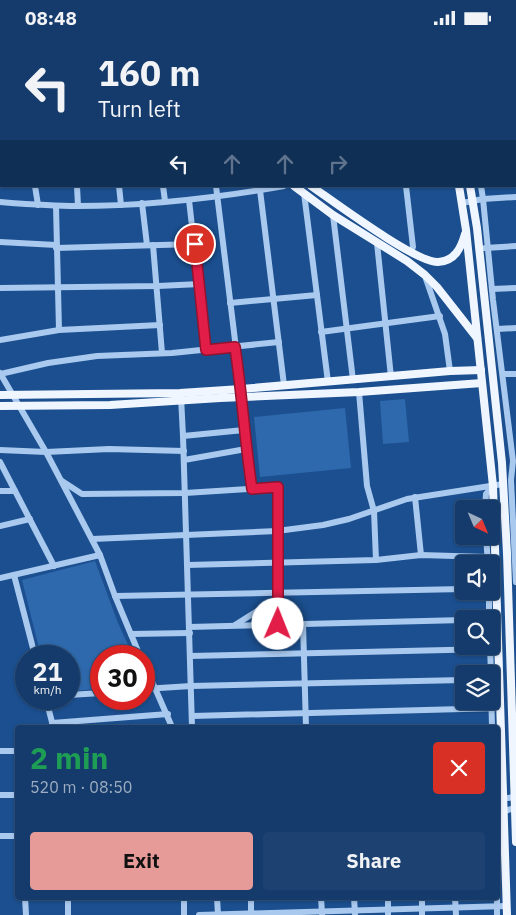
<!DOCTYPE html>
<html lang="en">
<head>
<meta charset="utf-8">
<style>
	:root { --surface:#143b6b; --page:#1d4271; --text:#f1f3f6; --muted:#9dadc1; --line:#33557e; --accent:#e69b98 }
	body { margin:0; font-family:"IBM Plex Sans",sans-serif; background:var(--page); color:var(--text); height:100vh; display:flex; flex-direction:column; font-size:19px; white-space:nowrap }
	* { box-sizing:border-box; margin:0 }
	p { font-size:16px; color:var(--muted) }
	.icon { flex:none; width:28px; height:28px; fill:none; stroke:currentColor; stroke-width:2; stroke-linecap:round; stroke-linejoin:round }
	.map { position:relative; flex:1; overflow:hidden }
	.drawer { position:absolute; left:15px; top:690px; width:485px; height:175px; display:flex; flex-direction:column; background:var(--surface); border-radius:5px; box-shadow:0 1px 4px #0004,0 0 0 1px var(--line) }
	.drawer>* { flex:none }
	.banner { position:absolute; left:0px; top:0px; width:516px; height:152px; box-shadow:0 1px 4px #0004,0 0 0 1px var(--line); background:#143b6b; color:var(--text); overflow:hidden }
	.needle { width:32px; rotate:136deg }
	.controls { position:absolute; left:455px; top:465px; display:grid; gap:10px }
	.controls a { display:grid; place-items:center; width:45px; height:45px; border-radius:5px; background:var(--surface); box-shadow:0 1px 4px #0004,0 0 0 1px var(--line); font-size:25px }
	.speed { position:absolute; left:15px; top:610px; display:flex; gap:10px; font-size:25px; font-weight:700; text-align:center }
	.speed>* { display:grid; place-content:center; width:65px; height:65px; border-radius:50%; background:var(--surface); box-shadow:0 1px 4px #0004,0 0 0 1px var(--line); line-height:1 }
	.speed small { font-size:12px; font-weight:400 }
	.speed .limit { border:8px solid #d22; background:#fff; color:#111 }
	.pin { position:absolute; display:grid; place-items:center; width:42px; height:42px; color:#fff; margin:-21px; border:2px solid #fff; border-radius:50%; box-shadow:0 1px 5px #0007 }
	.me { position:absolute; width:55px; margin:-28px; rotate:1deg; stroke-linejoin:round; filter:drop-shadow(0 0 4px #0008) }
	.turn { display:flex; align-items:center; gap:18px; height:105px; padding:0 15px; font-size:22px }
	.turn .icon { width:65px; height:65px; stroke-width:2.5 }
	.turn b { display:block; font-size:35px; line-height:42px }
	.lanes { display:flex; align-items:center; height:48px; padding:0 15px; background:#0003; justify-content:center; gap:25px; direction:ltr }
	.lanes .off { opacity:.35 }
	.round { display:grid; place-items:center; flex:none; width:52px; height:52px; border-radius:5px; background:var(--page) }
	.overview { display:flex; align-items:center; justify-content:space-between; height:85px; padding:0 15px }
	h1 { font-size:30px; font-weight:700; line-height:38px; color:#1e9e55 }
	.primary-button { display:flex; gap:10px; margin-top:auto; padding:10px 15px }
	.primary-button a { flex:1; height:58px; border-radius:5px; background:var(--accent); color:#111; font-size:20px; font-weight:700; line-height:58px; text-align:center }
	.primary-button a+a { background:var(--page); color:var(--text) }
	.status { display:flex; justify-content:space-between; align-items:center; height:35px; padding:0 25px; background:var(--surface); direction:ltr }
	.status svg { height:14px; fill:currentColor }
	.map>svg:first-child { display:block }
	.green { fill:#2e69ad }
	.lines { fill:none; stroke-linecap:round; stroke-linejoin:round }
	.minor { stroke:#a9c9ee; stroke-width:6 }
	.major { stroke:#f0f6ff; stroke-width:8 }
	.route-casing { stroke:#92132f; stroke-width:12 }
	.route { stroke:#e11d48; stroke-width:9 }
</style>
</head>
<body>
<div class="status"><b>08:48</b><svg viewBox="0 0 49 12"><path d="M0 12V9h3v3zM5 12V6h3v6zM10 12V3h3v9zM15 12V0h3v12zM26 1h20v11H26zM47 4h2v5h-2z"/></svg></div>
<div class="map">
<svg width="516" height="880" viewBox="0 0 516 880">
	<rect width="100%" height="100%" fill="#1b4f8f"/>
	<g class="green">
		<path d="M405,364L409,407L383,409L380,366Z"/>
		<path d="M345,373L351,433L260,442L254,382Z"/>
		<path d="M95,526L118,588L133,621H101V653L69,657V621H41L22,545Z"/>
	</g>
	<g class="lines">
		<g class="minor">
			<path d="M114,0L116,1"/>
			<path d="M235,0L236,1"/>
			<path d="M309,0L310,1"/>
			<path d="M138,1L144,0"/>
			<path d="M515,7H516"/>
			<path d="M0,30H1"/>
			<path d="M515,56L516,55"/>
			<path d="M515,113L516,112"/>
			<path d="M0,119H1"/>
			<path d="M35,151L38,170"/>
			<path d="M77,151L78,171"/>
			<path d="M119,151L121,170"/>
			<path d="M163,151L165,166"/>
			<path d="M216,151L242,362L246,414L252,454"/>
			<path d="M406,151L413,212L411,217"/>
			<path d="M481,151L483,164L493,265L513,426L511,445L516,547"/>
			<path d="M260,155L284,350"/>
			<path d="M304,158L328,347"/>
			<path d="M189,165L206,315"/>
			<path d="M0,167C26,169 51,171 77,171C146,171 216,163 284,151"/>
			<path d="M142,168L147,210"/>
			<path d="M462,168L483,164L516,162"/>
			<path d="M56,171L59,295"/>
			<path d="M333,180L353,345"/>
			<path d="M0,207L56,210"/>
			<path d="M377,208L391,342"/>
			<path d="M153,210L162,318"/>
			<path d="M56,213L195,209"/>
			<path d="M485,213L516,211"/>
			<path d="M425,241L445,299L450,336"/>
			<path d="M0,253L158,251L200,249"/>
			<path d="M492,254L516,253"/>
			<path d="M230,268L317,260"/>
			<path d="M497,294L516,293"/>
			<path d="M321,297L440,281"/>
			<path d="M0,305L59,295L160,290"/>
			<path d="M0,338L46,417L100,520L115,561L140,621"/>
			<path d="M0,339L48,328L97,321L172,318L279,307"/>
			<path d="M504,339H516"/>
			<path d="M359,357L367,451L374,476L376,525"/>
			<path d="M181,362L183,401L192,692"/>
			<path d="M183,401L244,395"/>
			<path d="M0,415L46,417L109,414L184,416"/>
			<path d="M184,425L246,414"/>
			<path d="M0,427L54,531"/>
			<path d="M62,446L82,459L185,458L278,452V589"/>
			<path d="M0,456H15"/>
			<path d="M415,462L421,520"/>
			<path d="M485,474L486,459L493,451"/>
			<path d="M0,491L30,484"/>
			<path d="M486,501L488,529"/>
			<path d="M92,504L277,496L323,490L349,484L407,464L503,449"/>
			<path d="M187,530L376,525L421,520L488,522"/>
			<path d="M14,540L35,621"/>
			<path d="M0,543L100,520"/>
			<path d="M489,556V584"/>
			<path d="M115,561L464,554"/>
			<path d="M303,589L306,692"/>
			<path d="M235,590L278,563"/>
			<path d="M189,592L464,585"/>
			<path d="M131,599L190,598"/>
			<path d="M490,611L491,639"/>
			<path d="M190,621L490,614"/>
			<path d="M144,628L172,692"/>
			<path d="M491,651L492,692"/>
			<path d="M144,654L191,651L464,645"/>
			<path d="M69,660L101,658"/>
			<path d="M46,664L53,691"/>
			<path d="M192,681L501,673"/>
			<path d="M52,688L168,679"/>
			<path d="M0,716H18"/>
			<path d="M0,760H18"/>
			<path d="M498,764L516,762"/>
			<path d="M498,779L516,772"/>
			<path d="M0,801H18"/>
			<path d="M25,862L26,880"/>
			<path d="M68,862V880"/>
			<path d="M217,862L218,880"/>
			<path d="M251,862V880"/>
			<path d="M321,862L322,879"/>
			<path d="M354,862L355,879"/>
			<path d="M388,862V880"/>
			<path d="M422,862V880"/>
			<path d="M455,862L456,880"/>
			<path d="M497,862V880"/>
			<path d="M184,880V862"/>
			<path d="M199,880L507,871"/>
		</g>
		<g class="major">
			<path d="M77,0L78,1"/>
			<path d="M102,0L103,1"/>
			<path d="M425,0V1"/>
			<path d="M436,0L437,1"/>
			<path d="M294,151L333,180L407,226L425,240L437,252L477,303"/>
			<path d="M311,151C333,166 416,228 438,227C455,226 461,213 465,199"/>
			<path d="M459,151L466,195L493,451L507,880"/>
			<path d="M470,151L477,193L502,428L507,518L516,807"/>
			<path d="M0,360L180,358L241,354L450,336L481,335"/>
			<path d="M0,371L110,370L220,363L359,357L482,348"/>
		</g>
	</g>
	<g class="lines">
		<g class="route-casing">
			<path id="route" d="M195,209L206,315L235,312C242,359 245,407 252,454L278,452V589"/>
		</g>
		<use href="#route" class="route"/>
	</g>
</svg>
<div class="controls">
<a><svg class="needle" viewBox="-14 -14 28 28"><path d="M0-13l5 13h-10z" fill="#e53935"/><path d="M0 13l5-13h-10z" fill="#9dadc1"/></svg></a>
<a><svg class="icon" aria-label="sound" viewBox="0 0 24 24"><path d="M4 9h4l5-4v14l-5-4H4zM17 9q2 3 0 6"/></svg></a>
<a><svg class="icon" aria-label="search" viewBox="0 0 24 24"><circle cx="10" cy="10" r="6"/><path d="M15 15l6 6"/></svg></a>
<a><svg class="icon" aria-label="layers" viewBox="0 0 24 24"><path d="M12 4l9 5-9 5-9-5zM3 14l9 5 9-5"/></svg></a>
</div>
<div class="speed"><div>21<small>km/h</small></div><div class="limit">30</div></div>
<div class="pin" style="left:195px;top:209px;background:#d93025"><svg class="icon" aria-label="arrive" viewBox="0 0 24 24"><path d="M6 21V4h12l-3 4 3 4H6"/></svg></div>
<svg class="me" style="left:278px;top:589px" viewBox="-20 -20 40 40"><circle r="19" fill="#fff"/><path d="M0-13L10 11 0 6-10 11z" fill="#e11d48"/></svg>
<div class="banner">
<div class="turn"><svg class="icon" aria-label="left" viewBox="0 0 24 24"><path d="M17 20v-9H6M10 6l-5 5 5 5"/></svg><div><b>160 m</b>Turn left</div></div>
<div class="lanes"><svg class="icon" aria-label="left" viewBox="0 0 24 24"><path d="M17 20v-9H6M10 6l-5 5 5 5"/></svg><svg class="icon off" aria-label="ahead" viewBox="0 0 24 24"><path d="M12 20V5M6 11l6-6 6 6"/></svg><svg class="icon off" aria-label="ahead" viewBox="0 0 24 24"><path d="M12 20V5M6 11l6-6 6 6"/></svg><svg class="icon off" aria-label="right" viewBox="0 0 24 24"><path d="M7 20v-9h11M14 6l5 5-5 5"/></svg></div>
</div>
<section class="drawer">
<div class="overview"><div><h1>2 min</h1><p>520 m · 08:50</p></div><a class="round" style="background:#d93025;color:#fff"><svg class="icon" aria-label="close" viewBox="0 0 24 24"><path d="M6 6l12 12M18 6L6 18"/></svg></a></div>
<div class="primary-button"><a>Exit</a><a>Share</a></div>
</section>
</div>
</body>
</html>
